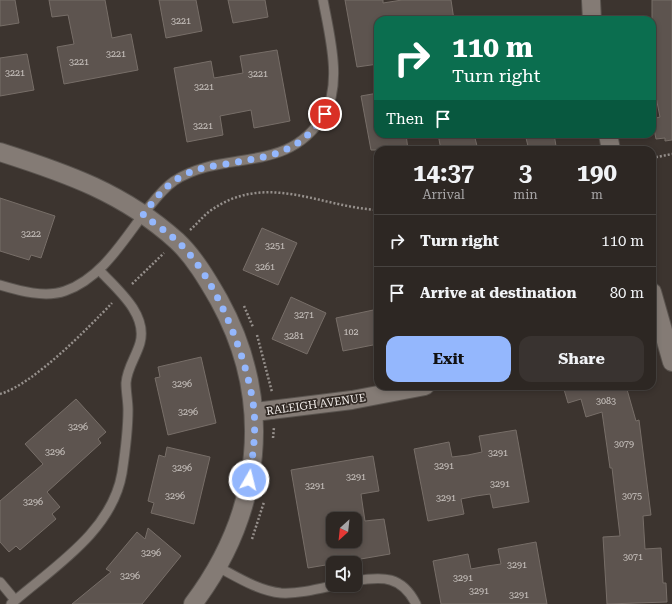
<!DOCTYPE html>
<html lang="en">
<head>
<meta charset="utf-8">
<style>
	:root { --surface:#2d2723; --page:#393330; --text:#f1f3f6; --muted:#a7a5a6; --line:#484441; --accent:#94b7fd }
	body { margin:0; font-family:"Roboto Serif",serif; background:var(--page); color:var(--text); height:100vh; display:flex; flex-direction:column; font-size:15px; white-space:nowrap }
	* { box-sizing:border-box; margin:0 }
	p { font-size:13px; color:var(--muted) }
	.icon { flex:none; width:22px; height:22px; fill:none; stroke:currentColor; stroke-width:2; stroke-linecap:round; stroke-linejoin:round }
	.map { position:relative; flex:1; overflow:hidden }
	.side { position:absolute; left:374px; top:146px; width:282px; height:244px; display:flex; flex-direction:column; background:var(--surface); border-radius:12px; box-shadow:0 2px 6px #0003,0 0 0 1px var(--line) }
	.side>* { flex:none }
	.banner { position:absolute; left:374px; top:16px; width:282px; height:122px; border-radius:12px; box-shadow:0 2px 6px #0003,0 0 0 1px var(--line); background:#0b6e4f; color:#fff; overflow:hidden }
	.needle { width:26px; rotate:207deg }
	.fabs { position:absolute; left:326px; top:512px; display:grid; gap:8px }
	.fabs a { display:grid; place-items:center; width:36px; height:36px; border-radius:8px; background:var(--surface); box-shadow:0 2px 6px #0003,0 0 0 1px var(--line); font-size:20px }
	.pin { position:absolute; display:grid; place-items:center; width:34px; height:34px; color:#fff; margin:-17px; border:2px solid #fff; border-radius:50%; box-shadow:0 1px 4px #0007 }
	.me { position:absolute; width:44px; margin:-22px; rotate:8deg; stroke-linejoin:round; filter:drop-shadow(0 0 3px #0008) }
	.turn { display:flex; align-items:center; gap:14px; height:84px; padding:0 12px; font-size:18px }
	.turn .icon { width:52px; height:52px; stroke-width:2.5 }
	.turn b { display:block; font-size:28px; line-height:34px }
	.then { display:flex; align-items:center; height:38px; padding:0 12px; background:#0003; gap:8px; font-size:15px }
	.eta { display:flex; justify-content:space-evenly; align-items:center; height:68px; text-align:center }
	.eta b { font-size:24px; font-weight:700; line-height:28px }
	.button { display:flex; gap:8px; margin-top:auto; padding:8px 12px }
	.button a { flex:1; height:46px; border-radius:12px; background:var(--accent); color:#111; font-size:16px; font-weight:700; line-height:46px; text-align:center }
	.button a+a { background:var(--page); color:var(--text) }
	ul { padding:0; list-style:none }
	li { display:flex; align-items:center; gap:12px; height:52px; padding:0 12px; border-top:1px solid var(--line) }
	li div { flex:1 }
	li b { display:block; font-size:15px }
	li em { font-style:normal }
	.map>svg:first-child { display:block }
	.building { fill:#5d544f; stroke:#776e68; fill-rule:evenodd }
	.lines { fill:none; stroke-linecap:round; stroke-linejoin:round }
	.service-casing { stroke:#59534e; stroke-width:11 }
	.minor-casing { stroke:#59534e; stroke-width:20 }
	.path { stroke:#96908c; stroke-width:2.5; stroke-dasharray:2 2; stroke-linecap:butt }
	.service { stroke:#847b75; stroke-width:9 }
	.minor { stroke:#847b75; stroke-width:18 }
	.route { stroke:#94b7fd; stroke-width:7; stroke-dasharray:0 12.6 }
	.labels { text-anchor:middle; stroke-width:3.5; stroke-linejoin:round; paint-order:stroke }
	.number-label { font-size:9px; fill:#cec8c4 }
	.street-label { font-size:11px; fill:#f3eeeb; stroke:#322a25 }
</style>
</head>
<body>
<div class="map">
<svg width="672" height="604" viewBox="0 0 672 604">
	<rect width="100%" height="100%" fill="#3c342f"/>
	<g class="building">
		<path d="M0,0H15L19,23L0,26Z"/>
		<path d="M49,0H105L112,38L131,34L138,70L64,84L57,47L74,44L68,15L52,17Z"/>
		<path d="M159,0H196L202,31L166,38Z"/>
		<path d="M228,0H265L268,17L233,23Z"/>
		<path d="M345,0H383V3L402,0H451L454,20H378V64L357,67Z"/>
		<path d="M652,0H672V140L665,141V138L656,139L652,119L660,117L652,77Z"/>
		<path d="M277,50L290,121L254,128L251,110L220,116L223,135L187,142L174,68L211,61L214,78L243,73L240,56Z"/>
		<path d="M27,54L34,90L0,96V58Z"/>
		<path d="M378,93V134H406L408,150H371L361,96Z"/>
		<path d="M438,134H474L478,150H441Z"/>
		<path d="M525,134H554L556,146L529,150Z"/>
		<path d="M0,198L55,216L41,258L31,255L29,260L0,251Z"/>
		<path d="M262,228L297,243L278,285L243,270Z"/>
		<path d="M291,297L326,313L307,354L272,339Z"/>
		<path d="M378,309V344L343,351L336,318Z"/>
		<path d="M201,357L216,423L168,435L155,378L160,377L158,367Z"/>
		<path d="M563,386H626L636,421L639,420L651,515L643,516L645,549L661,548L663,583H666L667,602L607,604L603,537L620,536L612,468H610L602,412L586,417L581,399L568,403Z"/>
		<path d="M76,399L106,432L98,439L101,443L47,492L60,507L52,514L56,519L20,550L16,546L9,552L0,542V501L43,464L25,444Z"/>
		<path d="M516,430L529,502L493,508L490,494L476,496L461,499L464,514L428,521L414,449L449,442L452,457L468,455L482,452L479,436Z"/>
		<path d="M167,447L210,457L194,524L151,513L154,503L148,501L159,455L165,457Z"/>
		<path d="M373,456L379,491L361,494L363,508L365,521L384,519L390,554L308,568L291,470ZM333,519H355V541H333Z"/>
		<path d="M148,528L181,556L142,604H72L111,572L106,569L137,532L145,539Z"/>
		<path d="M536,542L547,604H441L433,561L468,554L471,569L487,566L501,564L498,549Z"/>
	</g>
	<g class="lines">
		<g class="service-casing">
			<g id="service">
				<path d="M0,285C20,291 45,298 65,291C104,277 125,237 149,207C157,197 164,188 174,181C225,148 287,176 324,115C343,84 329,33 323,0"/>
				<path d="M218,567C237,577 259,591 281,593C299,594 318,589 336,585"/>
				<path d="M355,581C383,576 402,576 416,604"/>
				<path d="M0,582L15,600"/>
				<path d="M11,604C52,568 112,532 122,473C125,453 128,430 128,410C128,401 126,392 126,383C127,368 136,357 140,343C148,314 117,289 99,270"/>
			</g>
		</g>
		<g class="minor-casing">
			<g id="minor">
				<path d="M591,0L592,20"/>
				<path d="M608,134L611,150"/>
				<path d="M0,152C66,173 124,193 177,241C194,257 207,279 219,300C275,402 262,512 193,604"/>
				<path d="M652,292L672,362"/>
				<path d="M254,412L352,400L425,386"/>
			</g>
		</g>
		<g class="path">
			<path d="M652,158L672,154"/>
			<path d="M190,230C197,224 203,216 210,211C266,171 319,207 378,210"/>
			<path d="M132,284L164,253"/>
			<path d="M244,306L253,327"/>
			<path d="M257,335L272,392"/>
			<path d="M0,394C34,384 87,329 112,303"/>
			<path d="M273,438L274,427"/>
			<path d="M252,539L264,502"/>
		</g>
		<use href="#service" class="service"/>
		<use href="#minor" class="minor"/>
	</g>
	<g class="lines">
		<path class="route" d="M249,480C253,457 256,433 254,410C248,359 216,276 177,241C166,231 154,223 143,215C155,199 166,184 184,175C198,168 211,166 226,164C271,156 299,154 325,114"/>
	</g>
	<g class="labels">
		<g class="number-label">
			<text x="181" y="24">3221</text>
			<text x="116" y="57">3221</text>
			<text x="79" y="65">3221</text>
			<text x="15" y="76">3221</text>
			<text x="258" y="77">3221</text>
			<text x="204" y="90">3221</text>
			<text x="203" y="129">3221</text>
			<text x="31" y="237">3222</text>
			<text x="275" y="249">3251</text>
			<text x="265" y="270">3261</text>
			<text x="304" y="318">3271</text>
			<text x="351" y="335">102</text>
			<text x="294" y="339">3281</text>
			<text x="182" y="387">3296</text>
			<text x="606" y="404">3083</text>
			<text x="188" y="415">3296</text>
			<text x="78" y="430">3296</text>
			<text x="624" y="447">3079</text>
			<text x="55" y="455">3296</text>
			<text x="498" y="456">3291</text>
			<text x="444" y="469">3291</text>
			<text x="182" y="471">3296</text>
			<text x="356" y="480">3291</text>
			<text x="500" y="487">3291</text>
			<text x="315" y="489">3291</text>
			<text x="175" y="499">3296</text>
			<text x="632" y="499">3075</text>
			<text x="446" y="501">3291</text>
			<text x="33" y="505">3296</text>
			<text x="151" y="556">3296</text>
			<text x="633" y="560">3071</text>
			<text x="517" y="568">3291</text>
			<text x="130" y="579">3296</text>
			<text x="463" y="581">3291</text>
			<text x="479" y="594">3291</text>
			<text x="519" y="598">3291</text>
		</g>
		<g class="street-label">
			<text transform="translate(316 404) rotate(-8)" y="4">RALEIGH AVENUE</text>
		</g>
	</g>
</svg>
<div class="fabs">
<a><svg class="needle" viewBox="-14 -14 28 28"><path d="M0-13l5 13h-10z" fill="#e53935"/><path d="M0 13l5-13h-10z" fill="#a7a5a6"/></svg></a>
<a><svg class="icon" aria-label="sound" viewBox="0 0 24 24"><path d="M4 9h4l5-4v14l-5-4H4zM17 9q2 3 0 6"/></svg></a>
</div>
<div class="pin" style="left:325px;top:114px;background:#d93025"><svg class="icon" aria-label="arrive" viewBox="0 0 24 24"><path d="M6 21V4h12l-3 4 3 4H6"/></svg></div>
<svg class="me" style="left:249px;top:480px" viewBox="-20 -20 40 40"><circle r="17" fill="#94b7fd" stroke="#fff" stroke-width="3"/><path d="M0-11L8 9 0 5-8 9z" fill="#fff"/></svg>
<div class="banner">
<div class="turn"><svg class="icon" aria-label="right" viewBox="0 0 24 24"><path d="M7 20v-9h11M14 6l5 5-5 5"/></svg><div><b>110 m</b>Turn right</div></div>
<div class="then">Then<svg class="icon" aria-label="arrive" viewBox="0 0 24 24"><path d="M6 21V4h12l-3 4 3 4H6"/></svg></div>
</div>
<section class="side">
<div class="eta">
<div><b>14:37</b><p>Arrival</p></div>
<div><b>3</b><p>min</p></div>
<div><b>190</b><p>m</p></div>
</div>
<ul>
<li><svg class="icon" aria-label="right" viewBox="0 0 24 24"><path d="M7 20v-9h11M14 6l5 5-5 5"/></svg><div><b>Turn right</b></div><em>110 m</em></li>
<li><svg class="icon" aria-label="arrive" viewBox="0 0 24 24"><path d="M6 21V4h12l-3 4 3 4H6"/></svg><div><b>Arrive at destination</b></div><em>80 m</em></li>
</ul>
<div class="button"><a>Exit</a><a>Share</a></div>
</section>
</div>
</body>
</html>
